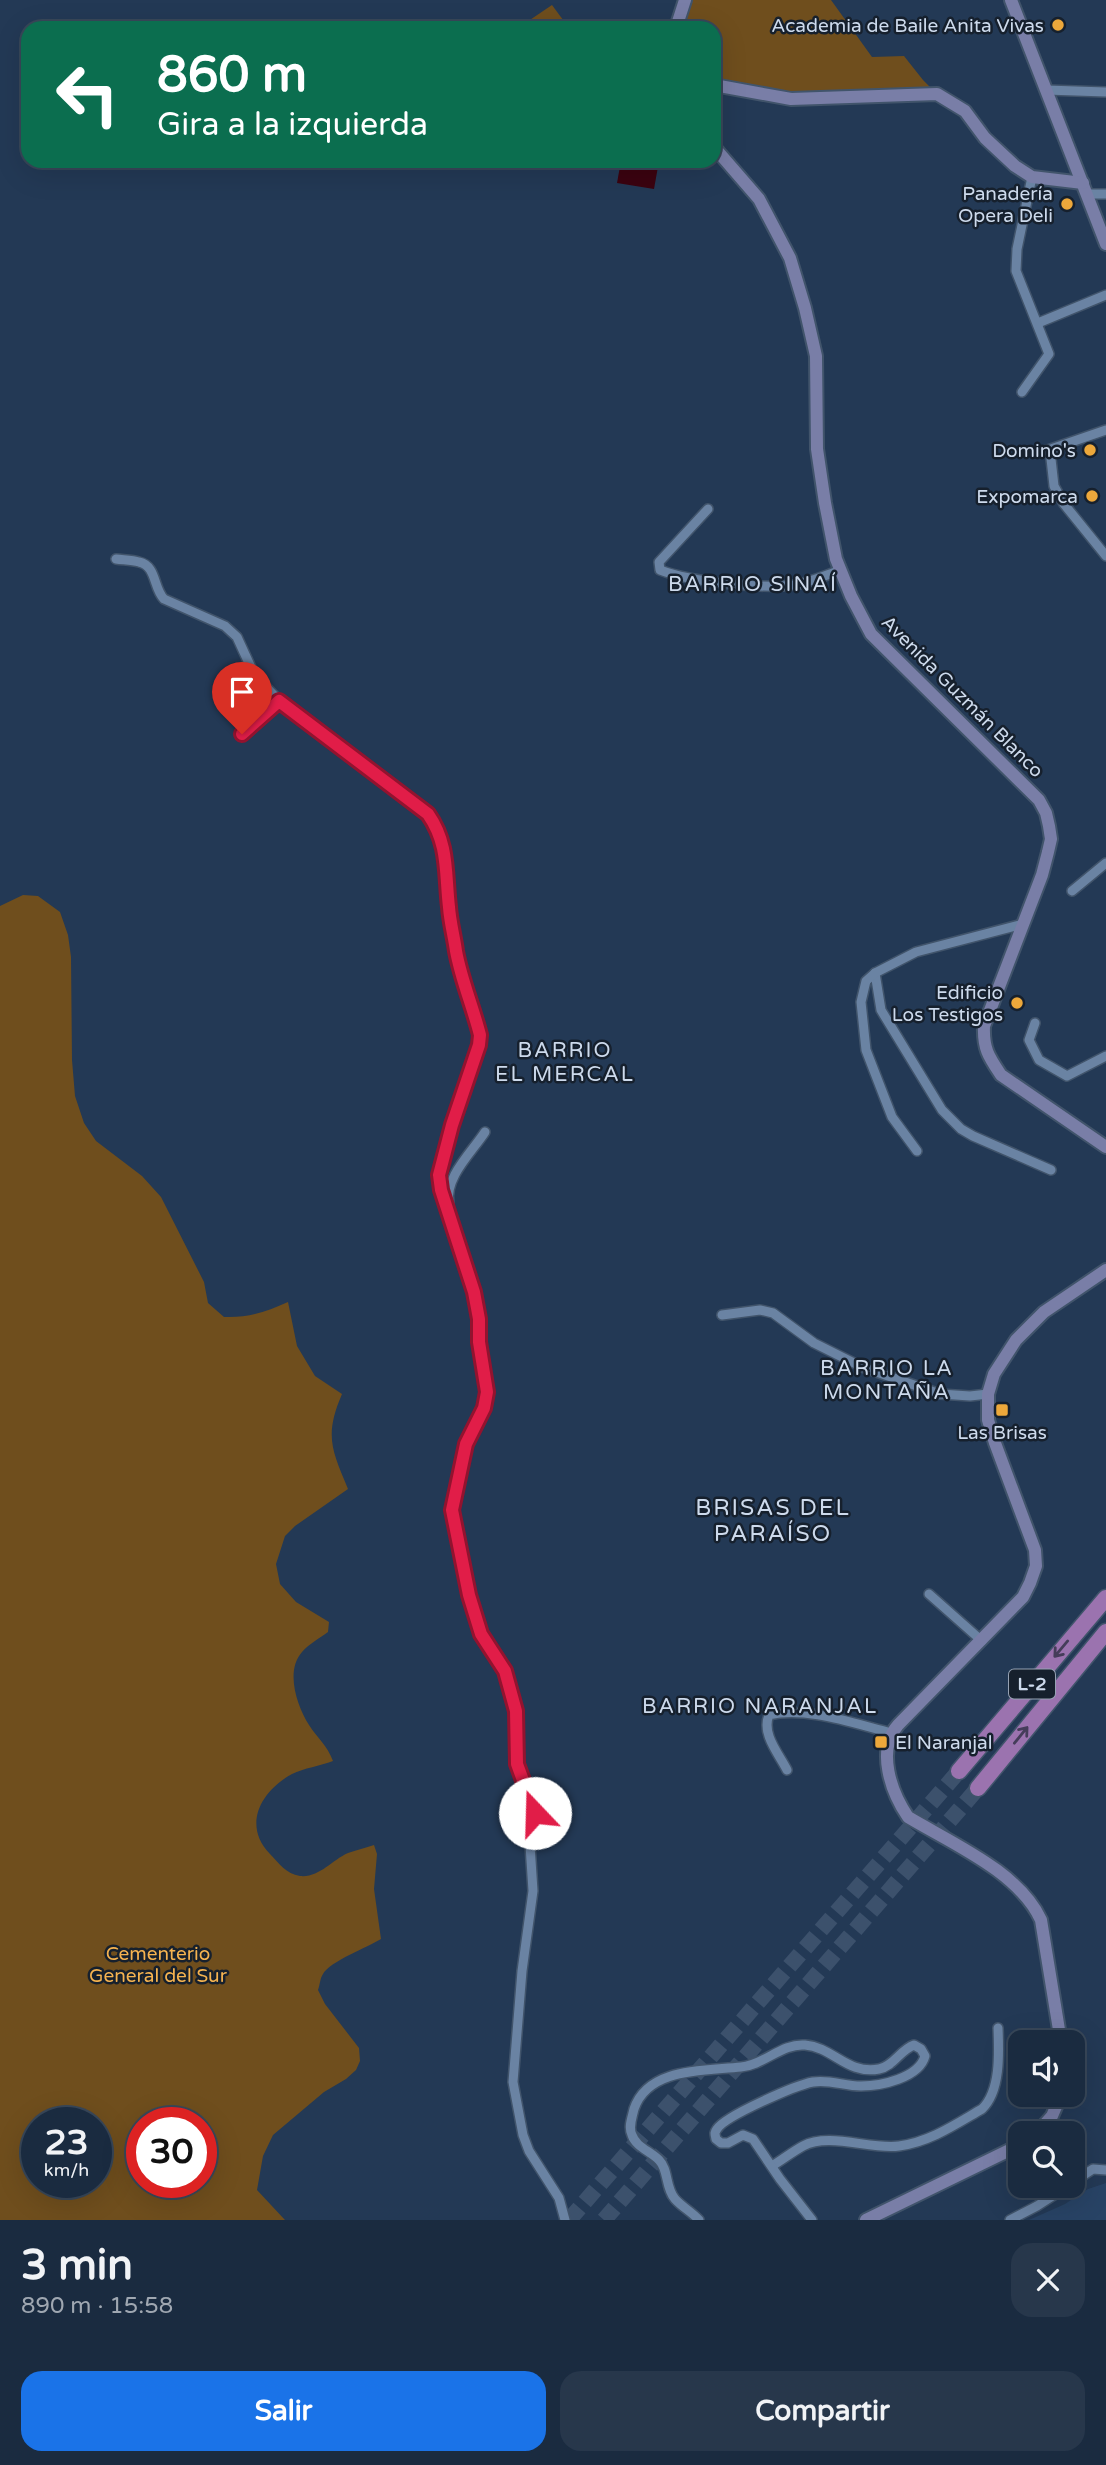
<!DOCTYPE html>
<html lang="es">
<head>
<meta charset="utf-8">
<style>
	:root { --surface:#1a2b40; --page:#27374b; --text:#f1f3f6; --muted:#9fa7b1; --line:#384759; --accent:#1a73e8 }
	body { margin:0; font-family:"Varela Round",sans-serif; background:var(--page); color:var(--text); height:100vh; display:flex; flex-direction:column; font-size:26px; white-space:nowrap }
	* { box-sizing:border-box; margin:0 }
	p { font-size:23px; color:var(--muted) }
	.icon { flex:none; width:38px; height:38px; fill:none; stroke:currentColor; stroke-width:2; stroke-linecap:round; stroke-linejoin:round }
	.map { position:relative; height:2220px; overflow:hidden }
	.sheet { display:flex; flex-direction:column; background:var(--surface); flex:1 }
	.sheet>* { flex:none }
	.guide { position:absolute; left:21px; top:21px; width:700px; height:147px; border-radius:21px; box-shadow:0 7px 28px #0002,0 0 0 2px var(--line); background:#0b6e4f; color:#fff; overflow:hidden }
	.buttons { position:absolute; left:1008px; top:2030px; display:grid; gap:14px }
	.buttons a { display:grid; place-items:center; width:77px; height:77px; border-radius:14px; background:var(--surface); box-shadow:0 7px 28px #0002,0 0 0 2px var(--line); font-size:35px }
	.speed { position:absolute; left:21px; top:2107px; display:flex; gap:14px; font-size:35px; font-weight:700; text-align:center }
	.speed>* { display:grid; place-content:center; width:91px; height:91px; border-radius:50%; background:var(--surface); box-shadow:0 7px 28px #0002,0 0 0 2px var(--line); line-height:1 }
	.speed small { font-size:18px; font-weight:400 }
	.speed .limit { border:10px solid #d22; background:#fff; color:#111 }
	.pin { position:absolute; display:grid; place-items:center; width:60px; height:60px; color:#fff; margin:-72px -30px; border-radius:50% 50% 50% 0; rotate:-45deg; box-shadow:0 0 7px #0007 }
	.pin .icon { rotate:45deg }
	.me { position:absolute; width:77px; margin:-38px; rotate:339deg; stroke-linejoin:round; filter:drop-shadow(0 0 5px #0008) }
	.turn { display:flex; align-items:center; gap:24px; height:147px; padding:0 21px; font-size:32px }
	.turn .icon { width:91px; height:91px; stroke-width:2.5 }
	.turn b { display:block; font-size:49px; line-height:60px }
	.round { display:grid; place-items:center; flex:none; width:74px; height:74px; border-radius:21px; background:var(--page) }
	.headline { display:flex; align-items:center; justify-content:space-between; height:119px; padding:0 21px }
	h1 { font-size:42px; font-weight:800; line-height:52px }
	.button { display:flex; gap:14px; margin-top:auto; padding:14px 21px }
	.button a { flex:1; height:80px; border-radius:21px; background:var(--accent); color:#fff; font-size:28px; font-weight:800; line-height:80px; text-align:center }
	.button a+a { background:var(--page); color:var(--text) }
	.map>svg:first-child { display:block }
	.built { fill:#284365 }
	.green { fill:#6f4e1d; fill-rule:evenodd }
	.water { fill:#3b0310 }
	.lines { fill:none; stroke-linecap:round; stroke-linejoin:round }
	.highway-tunnel { stroke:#3c516c; stroke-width:16; stroke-dasharray:16 8; stroke-linecap:butt }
	.street-casing { stroke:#41546b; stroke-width:12 }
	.secondary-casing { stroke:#41546b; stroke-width:16 }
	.highway-casing { stroke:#41546b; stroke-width:19 }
	.street { stroke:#6a83a3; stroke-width:9 }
	.secondary { stroke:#797ea7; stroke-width:12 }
	.highway { stroke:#9b73af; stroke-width:16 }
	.oneway { stroke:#453d5a }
	.route-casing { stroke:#92132f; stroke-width:18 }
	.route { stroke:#e11d48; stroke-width:12 }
	.poi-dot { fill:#eda83b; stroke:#16202d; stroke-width:2.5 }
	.labels { text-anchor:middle; stroke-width:5; stroke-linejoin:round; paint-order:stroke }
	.shield { fill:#16202d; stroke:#96a2b3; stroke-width:2 }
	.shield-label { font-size:18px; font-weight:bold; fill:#cddaec }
	.poi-label { font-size:19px; fill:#cddaec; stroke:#16202d; text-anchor:end }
	.street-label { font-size:19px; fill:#cddaec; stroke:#16202d }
	.park-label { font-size:19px; fill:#f5b350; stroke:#16202d }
	.neighbourhood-label { font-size:21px; letter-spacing:2px; fill:#cddaec; stroke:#16202d }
	.quarter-label { font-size:23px; letter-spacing:2px; fill:#cddaec; stroke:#16202d }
</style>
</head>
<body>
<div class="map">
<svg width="1106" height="2220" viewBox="0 0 1106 2220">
	<rect width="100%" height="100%" fill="#233955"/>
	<path class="built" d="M1106,2183V2220H1029L1065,2204L1088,2189Z"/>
	<g class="green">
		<path d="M685,0H831L872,57L904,56L923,80L937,94L791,99L714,85V28H685L681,12Z"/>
		<path d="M552,5L569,28H518Z"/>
		<path d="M23,895L38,896L60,912L68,935L71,957L72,1060L75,1096L84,1123L96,1141L142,1176L161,1197L204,1282L208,1303L224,1317C248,1318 266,1312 288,1302L297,1346L315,1376L342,1394C324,1436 332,1450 348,1489L295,1526L285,1536L276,1564L280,1584L296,1602L329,1622L328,1632C320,1638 309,1644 302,1652C285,1671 297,1706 309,1725C318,1739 327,1745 333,1761C320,1766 304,1768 292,1774C261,1791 242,1825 270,1854C279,1863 286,1874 300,1876C319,1878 332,1860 348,1853C356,1850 366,1848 374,1845L377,1854L374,1889L381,1939C368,1947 329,1962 323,1974C320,1978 320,1985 318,1990L325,2004L359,2048L360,2061L356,2070L346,2079L324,2092L273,2135L263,2156L257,2190L285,2220H0V906ZM37,2123H96V2182H37ZM142,2123H201V2182H142Z"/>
	</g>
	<path class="water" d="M621,161H659L654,189L617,183Z"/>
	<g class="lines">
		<g class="highway-tunnel">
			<path d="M569,2220L959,1771"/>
			<path d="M604,2220L978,1788"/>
		</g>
		<g class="street-casing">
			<g id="street">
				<path d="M1046,90L1106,92"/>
				<path d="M1087,194H1106"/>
				<path d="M1038,323L1106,295"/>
				<path d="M1022,392L1049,354L1016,271L1017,249L1032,177"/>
				<path d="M1050,450L1054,486L1064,504L1106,556"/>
				<path d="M1045,451L1106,430"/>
				<path d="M708,509L659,562L660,570C691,582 761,589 794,585C809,583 826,575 841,570"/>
				<path d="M116,559C123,560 132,560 139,562C157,566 153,588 164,599L225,626L237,637L254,674L284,706L428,814C450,846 445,871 449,907C450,922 454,936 456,951C461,979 472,1007 480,1035L479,1045L452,1125L439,1175L441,1190L478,1306L479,1342L487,1392L483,1408L466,1444L451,1510L469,1595L481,1634L505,1671L516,1711L517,1764L535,1813L530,1845L533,1891L522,1971L513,2082L523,2135L529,2151L559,2198L565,2220"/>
				<path d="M242,734L279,701"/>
				<path d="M1072,891L1106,863"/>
				<path d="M875,973L881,1010L942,1110L961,1129L973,1136L1051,1170"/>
				<path d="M1035,1023L1029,1040L1039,1060L1067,1076L1106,1056"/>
				<path d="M917,1151L892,1117L866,1050L861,1002L866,981L875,973L916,952L1023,924"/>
				<path d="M449,1203C444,1178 472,1152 485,1132"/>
				<path d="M722,1315L760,1310L773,1313L814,1343L862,1367L940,1394L970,1396L988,1394"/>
				<path d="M929,1594L982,1641"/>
				<path d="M787,1770C779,1754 761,1734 769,1715C806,1706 855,1724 892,1733"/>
				<path d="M772,2166C782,2160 792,2152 803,2146C829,2132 871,2150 899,2146C930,2142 956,2124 982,2109C1001,2091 999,2052 998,2028"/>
				<path d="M1073,2182L1093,2169L1106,2170"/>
				<path d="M699,2220C692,2212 682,2207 675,2199C665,2188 669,2170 659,2160C650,2151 636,2147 632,2135C628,2127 632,2118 634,2109C648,2067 705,2071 741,2067C764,2065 782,2043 805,2045C833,2047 847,2075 879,2069C894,2066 900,2050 914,2045L921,2049L925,2056C919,2078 881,2086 861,2086C844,2086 829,2079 813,2082C796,2085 725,2116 717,2129C714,2133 715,2134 716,2139L721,2143H728L743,2135L753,2139L780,2179L812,2220"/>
				<path d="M1010,2220L1037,2206L1068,2186"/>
			</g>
		</g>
		<g class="secondary-casing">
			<g id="secondary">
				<path d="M1011,0L1106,244"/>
				<path d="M676,28L685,0"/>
				<path d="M714,85L791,99L937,94L965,111L985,138L1015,166L1032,177L1083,183"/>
				<path d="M714,147L759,199L790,258L805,308L816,356L817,449L825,503L836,559L851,596L871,634L1039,800L1046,813L1049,826L1051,839L1048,852L1042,875L984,1026C983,1049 989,1057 1001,1075L1106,1147"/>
				<path d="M1061,2042L1041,1920C1019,1872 953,1844 908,1817C891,1792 876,1750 898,1725L1023,1597L1030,1583L1036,1566L1035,1550L995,1443L988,1420V1394L994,1374L1016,1340L1044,1312L1106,1270"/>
				<path d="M1037,2133L1052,2116L1061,2095"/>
				<path d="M866,2220L1020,2145"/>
			</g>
		</g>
		<g class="highway-casing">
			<g id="highway">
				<path d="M959,1771L1106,1598"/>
				<path d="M978,1788L1106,1632"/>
			</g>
		</g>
		<use href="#street" class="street"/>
		<use href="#secondary" class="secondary"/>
		<use href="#highway" class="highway"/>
	</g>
	<defs><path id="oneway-shaft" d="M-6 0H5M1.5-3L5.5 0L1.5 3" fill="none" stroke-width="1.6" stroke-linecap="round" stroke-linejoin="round" transform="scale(1.75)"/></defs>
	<g class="oneway">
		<use href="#oneway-shaft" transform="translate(1061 1649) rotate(130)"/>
		<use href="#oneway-shaft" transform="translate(1021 1735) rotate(-51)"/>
	</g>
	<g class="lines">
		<g class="route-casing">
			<path id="route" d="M242,734L279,701L428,814C449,844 445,873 449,907C450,922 454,936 456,951C461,979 473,1007 480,1035L479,1045L452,1125L439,1175L441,1190L474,1292L479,1319V1342L487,1392L484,1408L466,1444L452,1510L469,1595L481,1634L505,1671L516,1711L517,1764L535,1813"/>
		</g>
		<use href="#route" class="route"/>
	</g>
	<g class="poi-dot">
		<circle cx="1058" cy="25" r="7"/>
		<circle cx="1067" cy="204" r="7"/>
		<circle cx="1090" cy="450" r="7"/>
		<circle cx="1092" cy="496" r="7"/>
		<circle cx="1017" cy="1003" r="7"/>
		<rect x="995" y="1403" width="14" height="14" rx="3.5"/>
		<rect x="874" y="1735" width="14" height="14" rx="3.5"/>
	</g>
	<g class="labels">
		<rect class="shield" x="1009" y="1669.5" width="46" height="29" rx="5"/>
		<g class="shield-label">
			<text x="1032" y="1690">L-2</text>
		</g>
		<g class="poi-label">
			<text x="1044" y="32">Academia de Baile Anita Vivas</text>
			<text x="1053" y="200">Panadería<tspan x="1053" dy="22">Opera Deli</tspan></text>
			<text x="1076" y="457">Domino's</text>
			<text x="1078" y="503">Expomarca</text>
			<text x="1003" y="999">Edificio<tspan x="1003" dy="22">Los Testigos</tspan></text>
			<text x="1002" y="1439" text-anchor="middle">Las Brisas</text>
			<text x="895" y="1749" text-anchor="start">El Naranjal</text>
		</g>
		<g class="street-label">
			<text transform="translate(963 696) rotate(45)" y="7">Avenida Guzmán Blanco</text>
		</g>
		<g class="park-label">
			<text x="158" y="1960">Cementerio<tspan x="158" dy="22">General del Sur</tspan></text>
		</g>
		<g class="neighbourhood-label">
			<text x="753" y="591">BARRIO SINAÍ</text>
			<text x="565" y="1057">BARRIO<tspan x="565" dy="24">EL MERCAL</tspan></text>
			<text x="887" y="1375">BARRIO LA<tspan x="887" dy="24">MONTAÑA</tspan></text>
			<text x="760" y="1713">BARRIO NARANJAL</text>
		</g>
		<g class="quarter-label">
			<text x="773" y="1515">BRISAS DEL<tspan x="773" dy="26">PARAÍSO</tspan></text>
		</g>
	</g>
</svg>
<div class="buttons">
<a><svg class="icon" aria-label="sound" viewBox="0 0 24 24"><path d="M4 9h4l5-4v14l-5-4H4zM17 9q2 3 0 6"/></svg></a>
<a><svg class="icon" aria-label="search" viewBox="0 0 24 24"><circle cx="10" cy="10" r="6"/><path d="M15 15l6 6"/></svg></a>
</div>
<div class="speed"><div>23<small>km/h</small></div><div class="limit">30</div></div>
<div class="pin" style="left:242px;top:734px;background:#d93025"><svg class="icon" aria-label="arrive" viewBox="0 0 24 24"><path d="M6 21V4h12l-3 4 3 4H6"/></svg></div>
<svg class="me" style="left:535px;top:1813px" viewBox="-20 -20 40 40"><circle r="19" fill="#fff"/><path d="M0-13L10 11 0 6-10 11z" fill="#e11d48"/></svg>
<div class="guide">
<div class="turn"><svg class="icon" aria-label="left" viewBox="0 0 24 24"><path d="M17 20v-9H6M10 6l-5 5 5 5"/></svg><div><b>860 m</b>Gira a la izquierda</div></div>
</div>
</div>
<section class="sheet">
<div class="headline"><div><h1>3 min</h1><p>890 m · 15:58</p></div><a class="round"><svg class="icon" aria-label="close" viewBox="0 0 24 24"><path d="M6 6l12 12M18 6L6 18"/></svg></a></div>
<div class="button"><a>Salir</a><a>Compartir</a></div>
</section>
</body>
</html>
